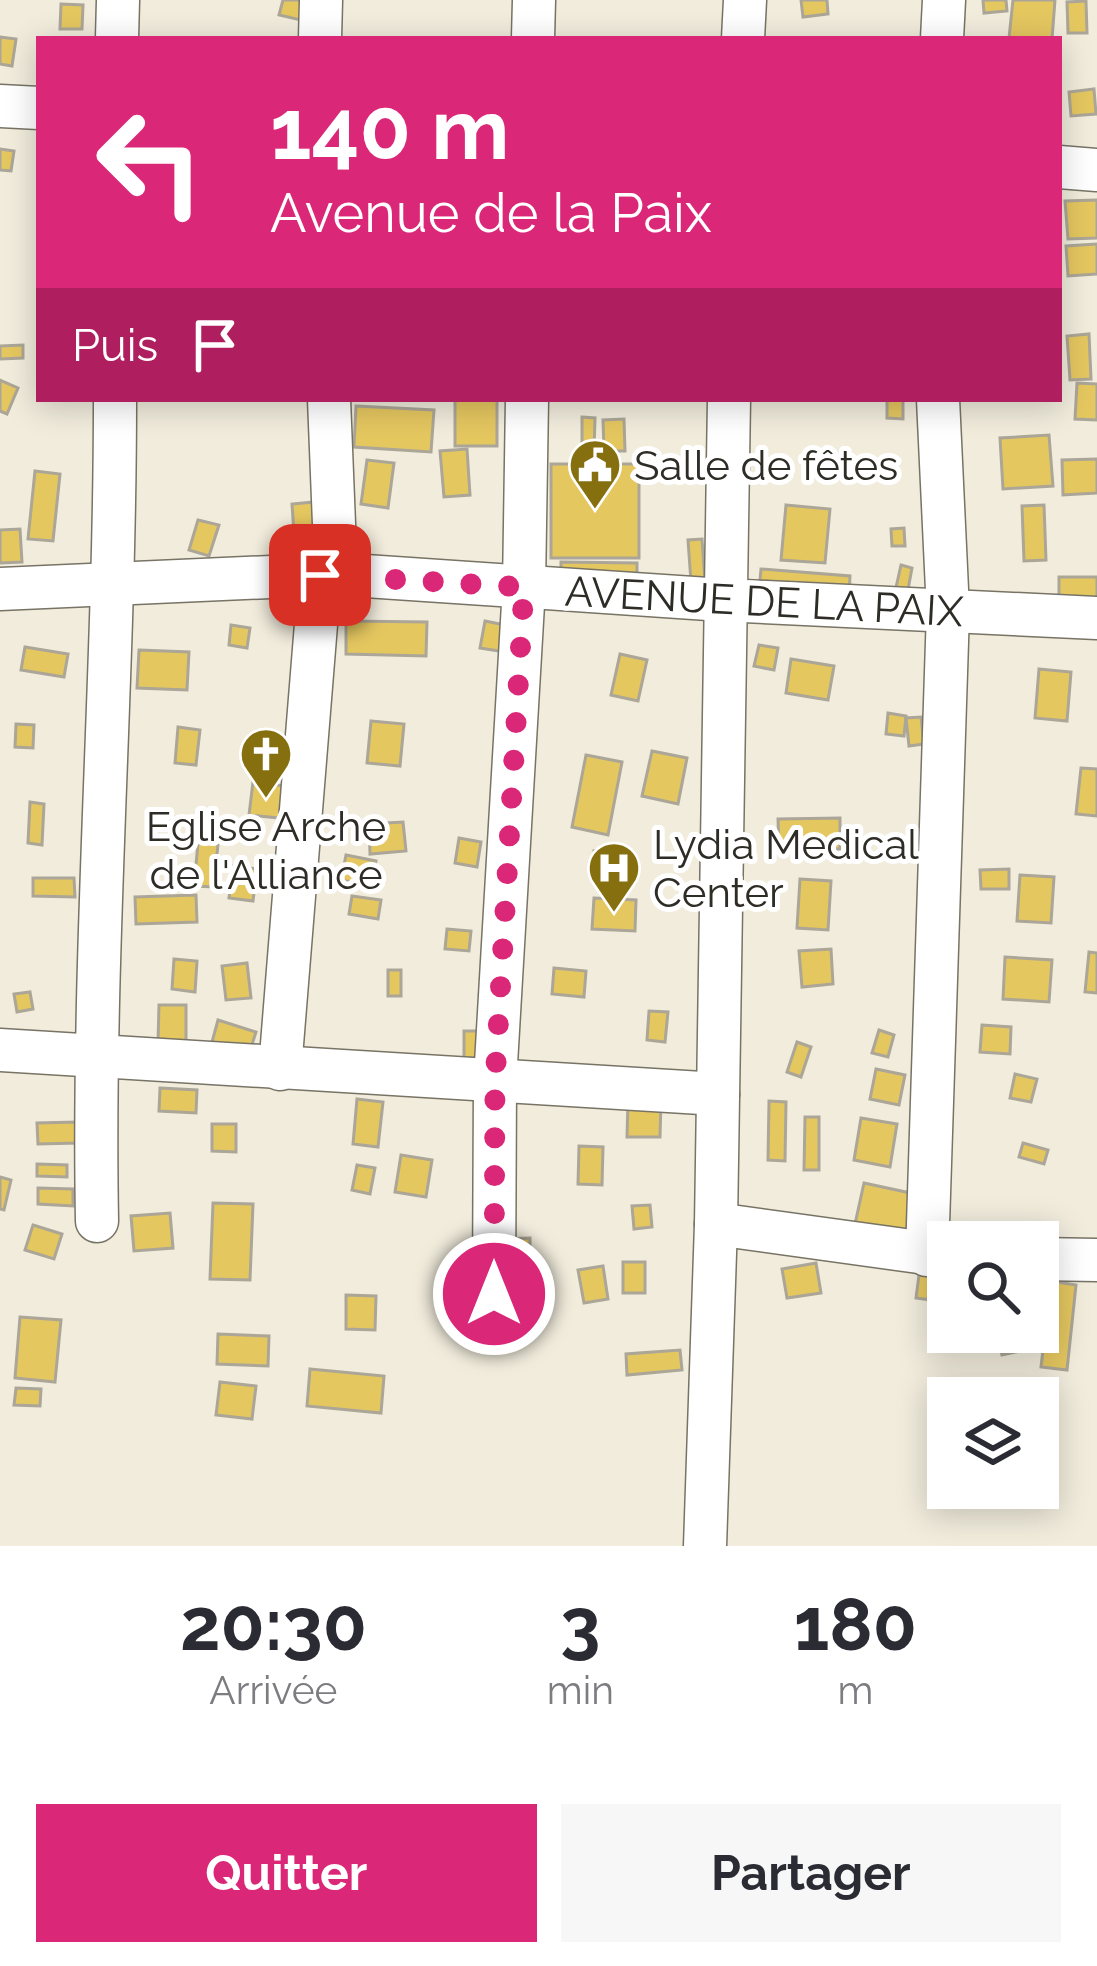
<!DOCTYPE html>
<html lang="fr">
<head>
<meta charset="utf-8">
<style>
	:root { --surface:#fff; --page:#f7f7f7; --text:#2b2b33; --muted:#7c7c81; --accent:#db2777 }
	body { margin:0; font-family:Raleway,sans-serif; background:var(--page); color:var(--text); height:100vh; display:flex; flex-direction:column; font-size:45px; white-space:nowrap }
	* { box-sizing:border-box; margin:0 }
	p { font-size:39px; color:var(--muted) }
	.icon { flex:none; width:66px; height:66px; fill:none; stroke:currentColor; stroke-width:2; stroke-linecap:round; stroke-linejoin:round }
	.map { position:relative; height:1546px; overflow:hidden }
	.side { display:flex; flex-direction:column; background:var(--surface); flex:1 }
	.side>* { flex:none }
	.banner { position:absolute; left:36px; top:36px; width:1026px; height:366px; border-radius:0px; box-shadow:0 6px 30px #0003; background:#db2777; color:#fff; overflow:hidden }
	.fabs { position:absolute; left:927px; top:1221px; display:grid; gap:24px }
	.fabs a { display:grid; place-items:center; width:132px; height:132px; border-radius:0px; background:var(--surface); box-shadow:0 6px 30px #0003; font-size:60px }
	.pin { position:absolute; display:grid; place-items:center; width:102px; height:102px; color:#fff; margin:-51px; border-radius:24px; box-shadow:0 6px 18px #0006 }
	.me { position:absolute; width:132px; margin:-66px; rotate:0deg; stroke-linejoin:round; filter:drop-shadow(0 0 9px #0008) }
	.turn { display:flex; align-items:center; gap:42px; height:252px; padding:0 36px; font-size:54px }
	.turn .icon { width:156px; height:156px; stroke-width:2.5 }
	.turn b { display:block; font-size:84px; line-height:102px }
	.then { display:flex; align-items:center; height:114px; padding:0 36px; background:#0003; gap:24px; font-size:45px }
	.eta { display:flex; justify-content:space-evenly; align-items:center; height:204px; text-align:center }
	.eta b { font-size:72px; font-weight:700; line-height:84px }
	.primary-button { display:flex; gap:24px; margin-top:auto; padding:24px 36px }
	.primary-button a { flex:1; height:138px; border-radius:0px; background:var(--accent); color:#fff; font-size:48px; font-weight:700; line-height:138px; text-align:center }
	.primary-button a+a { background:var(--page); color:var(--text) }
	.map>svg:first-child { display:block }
	.building { fill:#e5c760; stroke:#aba697; stroke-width:3 }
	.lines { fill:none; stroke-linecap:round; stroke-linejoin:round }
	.minor-casing { stroke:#777365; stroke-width:45 }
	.minor { stroke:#fff; stroke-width:42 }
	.route { stroke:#db2777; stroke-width:21; stroke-dasharray:0 37.8 }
	.labels { text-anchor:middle; stroke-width:10; stroke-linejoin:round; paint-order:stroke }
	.poi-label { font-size:42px; fill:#2e2c26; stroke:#fff; text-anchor:start }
	.street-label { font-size:42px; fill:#2e2c26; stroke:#fff }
</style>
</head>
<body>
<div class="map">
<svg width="1097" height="1546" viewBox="0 0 1097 1546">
	<rect width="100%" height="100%" fill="#f1ecdc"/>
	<g class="building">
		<path d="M283,0H310L305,21L279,15Z"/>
		<path d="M801,0H827L828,14L803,17Z"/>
		<path d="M983,0H1006L1007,11L984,13Z"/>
		<path d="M1013,0H1055L1052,39L1009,38Z"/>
		<path d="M1086,1L1087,33H1068L1067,2Z"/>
		<path d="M61,4L83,5L82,29H60Z"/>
		<path d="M0,37L16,39L12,66L0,64Z"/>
		<path d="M1094,89L1096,114L1071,116L1069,92Z"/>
		<path d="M0,149L14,151L11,171L0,170Z"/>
		<path d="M1097,200V238L1068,239L1065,201Z"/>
		<path d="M1097,244V274L1068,276L1066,246Z"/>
		<path d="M1089,334L1091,379L1070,380L1067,336Z"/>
		<path d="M23,345V358L0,359V346Z"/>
		<path d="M0,380L18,388L7,414L0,411Z"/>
		<path d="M1077,383L1097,384V420L1075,419Z"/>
		<rect x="455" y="399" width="42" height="47"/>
		<path d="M887,399H903V419L887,418Z"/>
		<path d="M356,406L434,410L431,452L354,447Z"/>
		<path d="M582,417L595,418L594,453H582Z"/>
		<path d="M624,419L625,451H604L603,420Z"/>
		<path d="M1049,435L1053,486L1003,489L1000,438Z"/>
		<path d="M467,449L470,495L444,497L440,451Z"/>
		<path d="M1097,459V493L1063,495L1062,460Z"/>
		<path d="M367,460L394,463L388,508L361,504Z"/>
		<rect x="551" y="464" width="88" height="94"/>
		<path d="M35,471L60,474L53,541L28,539Z"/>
		<path d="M314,502L318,547L295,549L292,504Z"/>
		<path d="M786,505L830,509L825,563L781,560Z"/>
		<path d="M1044,505L1046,560L1024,561L1022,506Z"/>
		<path d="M198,520L219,525L209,556L189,550Z"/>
		<path d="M904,528L905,546H892L891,529Z"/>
		<path d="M20,529L22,562L0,563V530Z"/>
		<path d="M702,539L705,581L691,582L688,540Z"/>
		<path d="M561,562L637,563V577L561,576Z"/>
		<path d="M901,565L912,568L907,595L895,592Z"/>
		<path d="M761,569L850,576L849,599L759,591Z"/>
		<rect x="1059" y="577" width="38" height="31"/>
		<path d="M346,621L427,622L426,656L346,654Z"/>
		<path d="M485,621L510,626L505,652L480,648Z"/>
		<path d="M231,625L250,628L247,648L229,645Z"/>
		<path d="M759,645L778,648L774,670L754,666Z"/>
		<path d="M25,647L68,654L64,677L21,670Z"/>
		<path d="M139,650L189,652L187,690L137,688Z"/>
		<path d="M620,654L647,660L638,701L611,695Z"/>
		<path d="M791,659L834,666L828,700L786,693Z"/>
		<path d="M1039,669L1071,672L1067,721L1035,718Z"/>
		<path d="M888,713L906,716L904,736L886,734Z"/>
		<path d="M921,717L924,744L909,746L906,718Z"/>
		<path d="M371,721L404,724L400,766L367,763Z"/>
		<path d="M16,724L34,725L33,748L15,747Z"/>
		<path d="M178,727L200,730L196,765L175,763Z"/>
		<path d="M652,751L687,758L678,804L642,796Z"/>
		<path d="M586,755L622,762L608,835L572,827Z"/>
		<path d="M1081,768L1097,769V816L1076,814Z"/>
		<path d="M253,782L284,786L279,818L249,815Z"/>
		<path d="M30,802L44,804L42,845L28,843Z"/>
		<path d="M840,818V849H779L778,819Z"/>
		<path d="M403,822L406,851L370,854L369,824Z"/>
		<path d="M459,838L481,842L477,867L455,863Z"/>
		<path d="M198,843L218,844L214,887L194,886Z"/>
		<path d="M609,850L610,867L595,868L594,851Z"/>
		<path d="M346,855L376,861L371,886L341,880Z"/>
		<path d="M233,866L257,869L253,901L229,898Z"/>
		<path d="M1009,869V889H981L980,870Z"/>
		<path d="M1020,875L1054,877L1051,923L1017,921Z"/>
		<path d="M33,878H74L75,897L33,896Z"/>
		<path d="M800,879L831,881L828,930L797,928Z"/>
		<path d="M196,895L197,922L136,924L135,897Z"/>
		<path d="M352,896L381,900L378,919L349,914Z"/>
		<path d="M594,898L636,900L635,931L592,929Z"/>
		<path d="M447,929L471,931L469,951L445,949Z"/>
		<path d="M831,949L833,984L802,987L799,951Z"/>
		<path d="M1089,952L1097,953V993L1085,992Z"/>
		<path d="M1005,957L1052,960L1049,1002L1003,999Z"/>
		<path d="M174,959L197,961L195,992L172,989Z"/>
		<path d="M247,963L251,998L226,1000L222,966Z"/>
		<path d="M554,968L586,971L584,997L552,994Z"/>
		<rect x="388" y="970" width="13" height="26"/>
		<path d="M30,992L33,1009L17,1012L14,994Z"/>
		<path d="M159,1005H186V1042H158Z"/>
		<path d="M649,1011L668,1012L665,1042L647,1040Z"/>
		<path d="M218,1020L256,1032L249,1054L212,1042Z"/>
		<path d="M982,1025L1011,1027L1010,1054L980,1052Z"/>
		<path d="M879,1030L894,1035L888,1057L872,1053Z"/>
		<rect x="464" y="1031" width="28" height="27"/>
		<path d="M797,1042L811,1047L801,1077L787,1072Z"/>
		<path d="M876,1069L905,1075L899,1105L870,1099Z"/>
		<path d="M1015,1074L1037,1079L1031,1102L1010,1098Z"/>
		<path d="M160,1088L197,1090L196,1113L159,1111Z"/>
		<path d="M357,1099L383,1102L378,1147L353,1144Z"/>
		<path d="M628,1101H661L660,1137H627Z"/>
		<path d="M769,1101L786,1102L785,1161L768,1160Z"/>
		<path d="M805,1117H819V1170H804Z"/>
		<path d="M861,1118L897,1124L890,1167L854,1160Z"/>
		<path d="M77,1122L78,1143L38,1144L37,1123Z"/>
		<path d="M212,1124H236V1152L212,1151Z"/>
		<path d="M1023,1143L1048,1150L1044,1164L1019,1157Z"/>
		<path d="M579,1146L603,1147L602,1185L578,1184Z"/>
		<path d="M401,1155L432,1160L426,1197L395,1192Z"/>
		<path d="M37,1164L67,1165V1177L37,1176Z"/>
		<path d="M357,1165L375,1168L370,1194L352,1190Z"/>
		<path d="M0,1177L11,1180L4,1210L0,1209Z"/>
		<path d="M864,1183L915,1194L907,1235L855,1224Z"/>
		<path d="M38,1188L73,1189V1206L38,1204Z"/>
		<path d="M213,1203L253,1204L250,1280L210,1279Z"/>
		<path d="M650,1205L652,1227L634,1229L632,1206Z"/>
		<path d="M170,1213L173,1248L134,1251L131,1216Z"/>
		<path d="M33,1225L62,1234L54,1259L25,1250Z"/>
		<path d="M530,1238V1294L499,1295L498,1239Z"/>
		<path d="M478,1261L479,1292H454V1262Z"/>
		<rect x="623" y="1262" width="22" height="31"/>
		<path d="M816,1263L821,1293L787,1298L782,1269Z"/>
		<path d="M603,1266L608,1299L584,1303L578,1270Z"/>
		<path d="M919,1275L934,1276L931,1300L916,1298Z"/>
		<path d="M1051,1281L1076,1285L1067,1370L1041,1367Z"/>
		<path d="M346,1295L376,1296L375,1330L346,1329Z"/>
		<path d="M20,1317L61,1320L55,1382L15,1378Z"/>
		<path d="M997,1332H1026L1030,1349L1002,1355Z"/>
		<path d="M218,1334L269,1336L268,1366L217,1364Z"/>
		<path d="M680,1350L682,1370L627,1375L626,1354Z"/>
		<path d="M310,1369L384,1376L381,1413L307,1406Z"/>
		<path d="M220,1382L256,1386L252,1419L216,1415Z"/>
		<path d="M16,1388L41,1389L40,1406L14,1405Z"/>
	</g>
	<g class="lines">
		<g class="minor-casing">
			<g id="minor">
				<path d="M117,39L118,0"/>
				<path d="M320,39L321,0"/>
				<path d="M533,39L534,0"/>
				<path d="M743,39L745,0"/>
				<path d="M942,39L944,0"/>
				<path d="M0,106L39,108"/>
				<path d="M1059,167L1097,170"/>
				<path d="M329,399L336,574"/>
				<path d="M0,589L336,574L723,600L1097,618"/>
				<path d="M0,1050L718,1094"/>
				<path d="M280,1069L320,575"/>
				<path d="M97,1221C92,947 115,673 115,399"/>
				<path d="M716,1224L948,1256"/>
				<path d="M927,1255L948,611L938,399"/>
				<path d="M1038,1259L1097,1260"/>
				<path d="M494,1294L495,1081L524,587L527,399"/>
				<path d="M705,1546L716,1224L729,399"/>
			</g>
		</g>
		<use href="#minor" class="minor"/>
	</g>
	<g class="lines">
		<path class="route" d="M320,575L524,587L495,1081L494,1294"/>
	</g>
	<defs>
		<g id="civic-pin" transform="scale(2.7)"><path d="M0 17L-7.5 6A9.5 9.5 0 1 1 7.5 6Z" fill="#866f0e" stroke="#fff"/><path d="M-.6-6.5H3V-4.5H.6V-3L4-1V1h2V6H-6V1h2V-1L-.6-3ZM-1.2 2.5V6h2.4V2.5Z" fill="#fff"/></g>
		<g id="church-pin" transform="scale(2.7)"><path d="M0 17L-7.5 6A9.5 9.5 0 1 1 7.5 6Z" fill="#866f0e" stroke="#fff"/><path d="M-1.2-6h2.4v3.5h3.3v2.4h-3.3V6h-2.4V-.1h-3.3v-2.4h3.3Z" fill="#fff"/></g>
		<g id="hospital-pin" transform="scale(2.7)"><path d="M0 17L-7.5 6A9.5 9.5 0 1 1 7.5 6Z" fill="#866f0e" stroke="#fff"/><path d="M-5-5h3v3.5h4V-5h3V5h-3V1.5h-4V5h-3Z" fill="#fff"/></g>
	</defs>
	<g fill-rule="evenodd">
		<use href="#civic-pin" x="595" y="465"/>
		<use href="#church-pin" x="266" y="754"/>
		<use href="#hospital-pin" x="614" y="868"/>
	</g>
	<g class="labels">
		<g class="poi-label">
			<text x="634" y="480">Salle de fêtes</text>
			<text x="266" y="841" text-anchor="middle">Eglise Arche<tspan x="266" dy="48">de l'Alliance</tspan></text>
			<text x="653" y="859">Lydia Medical<tspan x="653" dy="48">Center</tspan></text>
		</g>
		<g class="street-label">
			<text transform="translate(764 601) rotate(3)" y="15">AVENUE DE LA PAIX</text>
		</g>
	</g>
</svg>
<div class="fabs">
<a><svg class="icon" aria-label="search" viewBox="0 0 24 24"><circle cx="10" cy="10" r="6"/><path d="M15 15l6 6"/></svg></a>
<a><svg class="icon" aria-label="layers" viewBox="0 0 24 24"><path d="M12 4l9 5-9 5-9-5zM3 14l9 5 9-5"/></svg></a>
</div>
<div class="pin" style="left:320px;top:575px;background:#d93025"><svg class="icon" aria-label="arrive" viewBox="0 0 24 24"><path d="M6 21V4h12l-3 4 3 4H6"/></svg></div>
<svg class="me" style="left:494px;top:1294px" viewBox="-20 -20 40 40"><circle r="17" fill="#db2777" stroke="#fff" stroke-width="3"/><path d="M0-11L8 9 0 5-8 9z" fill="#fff"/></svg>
<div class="banner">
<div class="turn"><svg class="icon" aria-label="left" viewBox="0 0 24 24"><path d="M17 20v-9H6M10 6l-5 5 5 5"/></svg><div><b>140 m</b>Avenue de la Paix</div></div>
<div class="then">Puis<svg class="icon" aria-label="arrive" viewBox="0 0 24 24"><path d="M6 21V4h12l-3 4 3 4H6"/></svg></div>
</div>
</div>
<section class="side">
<div class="eta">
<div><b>20:30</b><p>Arrivée</p></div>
<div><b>3</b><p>min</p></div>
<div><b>180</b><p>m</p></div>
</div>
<div class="primary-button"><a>Quitter</a><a>Partager</a></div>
</section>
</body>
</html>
